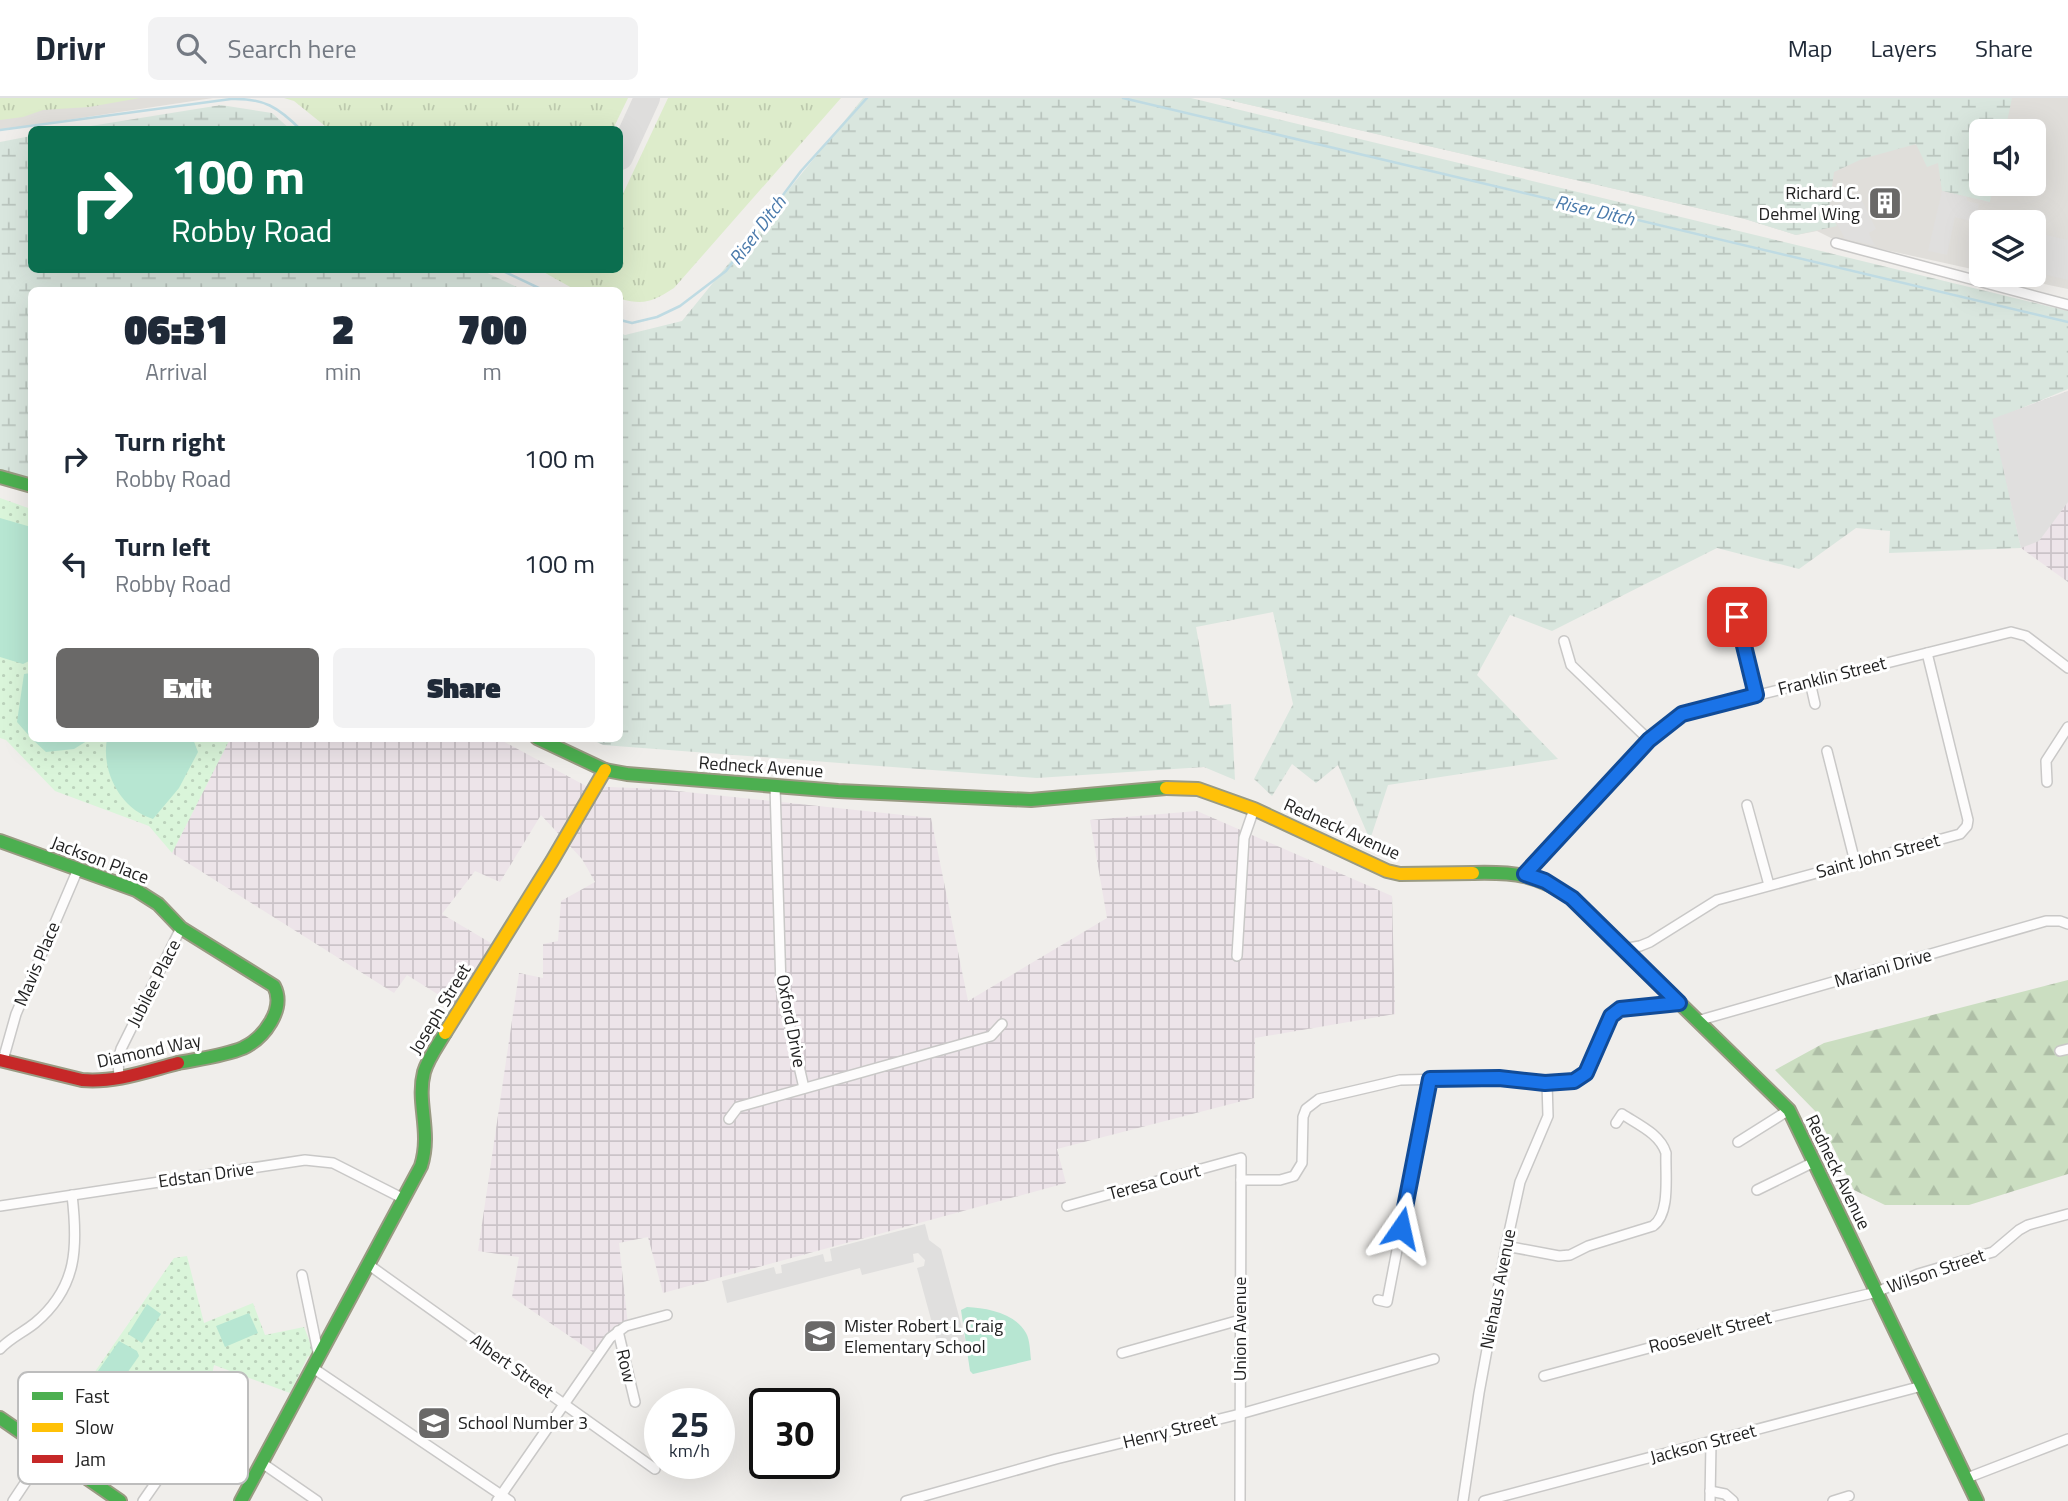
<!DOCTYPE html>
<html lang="en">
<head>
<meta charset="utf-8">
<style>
	:root { --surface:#fff; --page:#f2f2f3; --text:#1f2937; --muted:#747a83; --line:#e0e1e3; --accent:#6a6968 }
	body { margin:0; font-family:"Titillium Web",sans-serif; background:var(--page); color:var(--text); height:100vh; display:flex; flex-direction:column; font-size:26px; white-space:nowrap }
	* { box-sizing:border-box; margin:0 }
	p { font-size:23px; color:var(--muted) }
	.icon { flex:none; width:38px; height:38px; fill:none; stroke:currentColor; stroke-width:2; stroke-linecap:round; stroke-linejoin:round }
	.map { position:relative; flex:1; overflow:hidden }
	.sheet { position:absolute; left:28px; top:189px; width:595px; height:455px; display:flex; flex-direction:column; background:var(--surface); border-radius:10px; box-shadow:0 7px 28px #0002 }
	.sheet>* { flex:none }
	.hud { position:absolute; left:28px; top:28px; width:595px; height:147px; border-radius:10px; box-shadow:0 7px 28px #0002; background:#0b6e4f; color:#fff; overflow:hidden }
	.fabs { position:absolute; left:1969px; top:21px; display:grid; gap:14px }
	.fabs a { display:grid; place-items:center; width:77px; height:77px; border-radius:10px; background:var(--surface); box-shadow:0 7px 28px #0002; font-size:35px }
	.speed { position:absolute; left:644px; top:1290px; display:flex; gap:14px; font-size:35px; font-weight:700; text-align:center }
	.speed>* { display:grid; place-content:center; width:91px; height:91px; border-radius:50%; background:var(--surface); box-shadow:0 7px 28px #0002; line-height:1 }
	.speed small { font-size:18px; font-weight:400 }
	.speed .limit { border:4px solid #111; border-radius:10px; background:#fff; color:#111 }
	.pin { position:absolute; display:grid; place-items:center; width:60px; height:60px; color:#fff; margin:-30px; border-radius:14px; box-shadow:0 4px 10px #0006 }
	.me { position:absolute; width:77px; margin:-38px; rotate:11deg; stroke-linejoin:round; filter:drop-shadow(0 0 5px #0008) }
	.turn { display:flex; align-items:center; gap:24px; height:147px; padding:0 28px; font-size:32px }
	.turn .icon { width:91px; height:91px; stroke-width:2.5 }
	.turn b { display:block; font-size:49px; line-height:60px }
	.eta { display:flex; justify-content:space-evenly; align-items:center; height:119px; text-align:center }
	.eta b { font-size:42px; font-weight:800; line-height:49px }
	.action { display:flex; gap:14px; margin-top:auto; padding:14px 28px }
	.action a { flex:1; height:80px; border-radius:10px; background:var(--accent); color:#fff; font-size:28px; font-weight:800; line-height:80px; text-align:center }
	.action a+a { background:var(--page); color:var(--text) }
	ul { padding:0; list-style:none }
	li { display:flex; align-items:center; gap:21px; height:105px; padding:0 28px }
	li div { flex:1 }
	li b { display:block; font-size:26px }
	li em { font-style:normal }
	header { display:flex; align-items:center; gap:42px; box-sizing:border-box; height:98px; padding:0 35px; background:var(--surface); border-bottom:2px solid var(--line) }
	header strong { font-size:33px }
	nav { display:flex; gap:38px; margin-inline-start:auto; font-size:24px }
	.search { width:490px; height:63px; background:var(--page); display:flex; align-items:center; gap:18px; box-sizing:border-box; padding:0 24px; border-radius:10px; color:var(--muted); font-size:26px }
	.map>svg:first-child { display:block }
	.industrial { fill:url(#industrial-grid) }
	.airport { fill:#e0deda; fill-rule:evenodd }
	.grass { fill:url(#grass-tufts) }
	.forest { fill:url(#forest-firs) }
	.wetland { fill:url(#wetland-marsh) }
	.park { fill:url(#park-dots) }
	.pitch { fill:#b7e6d2 }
	.parking { fill:#e0dfde }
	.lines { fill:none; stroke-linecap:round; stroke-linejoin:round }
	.stream { stroke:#bfdbe3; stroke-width:2.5 }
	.taxiway { stroke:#dedddc; stroke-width:26 }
	.street-casing { stroke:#c9c8c7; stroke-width:12 }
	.fast-casing { stroke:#999a82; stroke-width:16 }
	.slow-casing { stroke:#999a82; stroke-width:16 }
	.jam-casing { stroke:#999a82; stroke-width:16 }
	.street { stroke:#fdfcfc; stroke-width:9 }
	.fast { stroke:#4caf50; stroke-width:12 }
	.slow { stroke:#ffc107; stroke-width:12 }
	.jam { stroke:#c62828; stroke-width:12 }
	.route-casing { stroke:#114b97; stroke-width:18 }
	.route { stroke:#1a73e8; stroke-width:12 }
	.labels { text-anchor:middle; stroke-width:6; stroke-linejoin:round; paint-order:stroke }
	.poi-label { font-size:18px; fill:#222; stroke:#fff; text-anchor:start }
	.street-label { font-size:18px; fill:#222; stroke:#fff }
	.water-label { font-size:19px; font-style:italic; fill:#4a7aab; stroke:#fff }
	.key { fill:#fff; stroke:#bdbdbd; stroke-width:2 }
	.key-label { font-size:19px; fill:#222 }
</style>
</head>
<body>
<header>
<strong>Drivr</strong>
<div class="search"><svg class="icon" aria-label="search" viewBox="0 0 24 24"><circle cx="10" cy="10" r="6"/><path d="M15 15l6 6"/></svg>Search here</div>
<nav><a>Map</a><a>Layers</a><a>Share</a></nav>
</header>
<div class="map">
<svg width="2068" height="1403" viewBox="0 0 2068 1403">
	<defs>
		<pattern id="industrial-grid" width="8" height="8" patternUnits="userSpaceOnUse" patternTransform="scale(1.75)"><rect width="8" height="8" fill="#ede4e9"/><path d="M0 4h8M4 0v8" fill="none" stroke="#cbc3c8"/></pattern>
		<pattern id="grass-tufts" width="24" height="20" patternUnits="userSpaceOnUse" patternTransform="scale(1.75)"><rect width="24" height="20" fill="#ddeccb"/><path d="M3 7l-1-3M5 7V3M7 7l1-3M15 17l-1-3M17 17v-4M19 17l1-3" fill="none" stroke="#bdcaae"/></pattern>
		<pattern id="forest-firs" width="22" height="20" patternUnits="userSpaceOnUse" patternTransform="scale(1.75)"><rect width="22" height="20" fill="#cbdec1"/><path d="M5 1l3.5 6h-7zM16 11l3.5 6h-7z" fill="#aebea6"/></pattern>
		<pattern id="wetland-marsh" width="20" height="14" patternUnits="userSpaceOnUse" patternTransform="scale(1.75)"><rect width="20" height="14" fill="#d9e6de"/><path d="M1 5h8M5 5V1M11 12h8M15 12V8" fill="none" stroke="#bac5be"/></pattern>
		<pattern id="park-dots" width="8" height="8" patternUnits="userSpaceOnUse" patternTransform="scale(1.75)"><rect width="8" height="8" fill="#daf5da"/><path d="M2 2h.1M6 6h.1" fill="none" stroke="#bbd2bb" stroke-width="1.8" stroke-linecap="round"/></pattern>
	</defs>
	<rect width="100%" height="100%" fill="#f0eeeb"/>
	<g class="industrial">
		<path d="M2068,293V484L2021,450L1992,321Z"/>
		<path d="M230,640L499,641L586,688L658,691L931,720L968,903L1107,820L1090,722L1197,713L1392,798L1395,916L1255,940L1254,1000L1057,1051L1066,1085L663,1195L648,1139L619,1145L628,1227L597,1257L512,1199L519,1159L478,1153L519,875L543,880V846L558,843L561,803L595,784L582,761L541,717L500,784L475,773L442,816L501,851L463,912L407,877L394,895L172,755Z"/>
	</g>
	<g class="airport">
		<path d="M0,0H213L0,32Z"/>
		<path d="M1220,0H2068V191L2000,177H2034V124H1981V173L1831,140L1817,133L1796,137L1745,121ZM1981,33H2034V86H1981Z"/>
	</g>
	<g class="grass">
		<path d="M0,0H140L89,9L43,12L23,19L0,22Z"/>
		<path d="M284,0H628L613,31L330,32L294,3Z"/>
		<path d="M668,0H841L674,190C652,204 645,207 620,201V192H584L572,190L540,172H620V102Z"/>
	</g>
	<path class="forest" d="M2068,882V1076L1969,1107H1885L1854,1092L1816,1014L1775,972L1824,945Z"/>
	<g class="wetland">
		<path d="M863,0H1191L2068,213V291L1993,322L2021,450L1889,455L1890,433L1856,430L1799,471L1717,450L1552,533L1510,517L1477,577L1558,661L1388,687L1370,742L1338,667L1316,685L1292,666L1272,698L1254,681L1293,606L1273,514L1196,529L1210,608L1231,606L1235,682L1204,669L1037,680L603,647L591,641L620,640V235L625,237L682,223Z"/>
		<path d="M1220,0H2012L2005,33H1981V86H1993L1990,104L1942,93L1938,65L1927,69L1916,46L1862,61L1834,74L1829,111L1837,128L1796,137L1745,121Z"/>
		<path d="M221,7L272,15L290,31H72Z"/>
		<path d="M31,38L32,172H481L523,192H32L31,391L0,381V44Z"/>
	</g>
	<g class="park">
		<path d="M0,400L31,411L32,640L230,641L172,755L149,728L55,693L6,642L0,640Z"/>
		<path d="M187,1158L204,1225L253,1205L265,1237L304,1229L317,1262L308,1258L290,1295L214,1267L196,1358L153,1364L78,1298L174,1160Z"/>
	</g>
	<g class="pitch">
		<path d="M0,420L31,429V562L23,566L0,559Z"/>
		<path d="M31,575H32L31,640L17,624L24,576Z"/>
		<path d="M32,641H90L74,651L46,654Z"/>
		<path d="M107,641H193L198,654L179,690L153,721C120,711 101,673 107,641Z"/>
		<path d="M147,1206L161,1216L142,1245L128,1236Z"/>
		<path d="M967,1209C987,1210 1015,1215 1026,1235C1030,1242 1030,1253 1031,1262L973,1276L970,1273L961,1212Z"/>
		<path d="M249,1215L258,1235L225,1249L216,1228Z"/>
		<path d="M119,1243L137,1253L139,1258L111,1298L93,1287L91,1283Z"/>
	</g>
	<g class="parking">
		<path d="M1942,93L1967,99V103L1979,106L1975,124L1955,119L1947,157L1928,153Z"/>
		<path d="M1858,95L1876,131L1869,135L1874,146L1877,148L1845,141L1829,111Z"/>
		<path d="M2034,134L2068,142V182L2034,174Z"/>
		<path d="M2068,293V404L2039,443L2021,450L1992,321Z"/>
		<path d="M925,1126L929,1142L941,1151L968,1252L941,1258L917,1170L924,1168L925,1162L918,1155L913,1156L914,1164L862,1177L860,1170L727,1205L722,1183L774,1169L776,1176L782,1175L781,1167L823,1156L825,1164L832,1163L830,1151Z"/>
	</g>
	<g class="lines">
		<g class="stream">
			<path d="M1123,0L2068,224"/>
			<path d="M0,32L231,1C264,0 278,9 301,32"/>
			<path d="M501,172L543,192"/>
			<path d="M620,222L632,225L657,219L680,208L726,173L801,73L867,0"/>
		</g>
		<path class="taxiway" d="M620,59L647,0"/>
		<g class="street-casing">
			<g id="street">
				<path d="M1836,145L2068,207"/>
				<path d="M1716,511L1737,519L1756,597"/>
				<path d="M1564,543L1571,567L1649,642"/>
				<path d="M1810,584L1815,606"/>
				<path d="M1827,653L1855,764"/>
				<path d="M2047,684L2046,663L2068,629"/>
				<path d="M775,688L781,890L804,990"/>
				<path d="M1747,707L1769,787"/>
				<path d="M1525,776L1649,642L1682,616L2011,534L2026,538L2068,570"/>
				<path d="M1622,851L1640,848L1650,844L1717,802L1960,736L1967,728L1968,722L1927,555"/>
				<path d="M1237,858L1244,740L1254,711"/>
				<path d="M1697,923L2046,823H2060L2068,826"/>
				<path d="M2060,953L2068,951"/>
				<path d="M3,962L16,916L78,771"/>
				<path d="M119,980L118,962L121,951L181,830"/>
				<path d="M729,1021L738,1009L991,938L1002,926"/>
				<path d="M1738,1044L1789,1012"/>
				<path d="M1241,1082H1280L1294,1078L1302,1065L1303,1019L1306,1011L1319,1001L1400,982L1499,980L1545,985L1574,983L1586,974L1611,918L1621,911L1679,906"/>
				<path d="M1757,1092L1814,1064"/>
				<path d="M0,1108L305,1062L333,1065L404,1101"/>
				<path d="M1067,1108L1241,1060L1240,1403"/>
				<path d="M1506,1148L1559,1158L1570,1157L1588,1148L1653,1128C1671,1115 1665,1076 1666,1055C1660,1036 1639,1027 1622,1016L1616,1025"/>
				<path d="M369,1167L655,1371"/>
				<path d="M302,1177L319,1259"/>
				<path d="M1378,1202L1387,1204L1430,981"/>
				<path d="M618,1233L635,1304"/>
				<path d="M0,1251C10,1240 24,1234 35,1225C78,1189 78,1148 72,1097"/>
				<path d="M1122,1255L1240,1222"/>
				<path d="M313,1270L510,1403"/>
				<path d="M1544,1278L1720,1231L1877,1194L1918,1176L1993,1154L2019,1132L2028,1127L2068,1116"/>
				<path d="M262,1365L317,1403"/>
				<path d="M1967,1380L2068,1341"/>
				<path d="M1710,1393L1725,1396L1733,1403"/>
				<path d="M13,1403L47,1352"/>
				<path d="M143,1403L175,1357"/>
				<path d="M497,1403L610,1240L626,1228L667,1217"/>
				<path d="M906,1403L1056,1361L1240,1316L1434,1261"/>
				<path d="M1463,1403L1479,1295L1506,1148L1520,1084L1548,1018L1547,984"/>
				<path d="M1484,1403L1922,1288"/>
				<path d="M1710,1403L1711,1344"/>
				<path d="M1833,1403L1849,1398"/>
			</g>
		</g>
		<g class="fast-casing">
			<g id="fast">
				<path d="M0,379L32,388"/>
				<path d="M537,640L605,672L627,676L838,693L1031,702L1166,690"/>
				<path d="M0,743L136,792L158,806L181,830L274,888C286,911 264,940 243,950C224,958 198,961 178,965"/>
				<path d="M1473,775C1514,774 1537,776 1572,800L1789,1012L1977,1403"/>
				<path d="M0,1320L120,1403"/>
				<path d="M241,1403L421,1068C432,1033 416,1005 424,974C428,960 438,947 445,935"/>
			</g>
		</g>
		<g class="slow-casing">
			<g id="slow">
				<path d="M1166,690L1198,691L1254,711L1387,773L1400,776L1473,775"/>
				<path d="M445,935L552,763L605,672"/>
			</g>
		</g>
		<g class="jam-casing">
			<path id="jam" d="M0,962L82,982C115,985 147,973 178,965"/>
		</g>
		<use href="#street" class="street"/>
		<use href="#fast" class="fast"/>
		<use href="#slow" class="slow"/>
		<use href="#jam" class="jam"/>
	</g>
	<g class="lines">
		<g class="route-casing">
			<path id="route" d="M1401,1130L1430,981L1499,980L1545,985L1574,983L1586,975L1611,918L1620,911L1679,905L1572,800L1545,783L1525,776L1649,642L1682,616L1756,597L1737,519"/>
		</g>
		<use href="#route" class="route"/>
	</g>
	<defs>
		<g id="building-square" transform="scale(1.75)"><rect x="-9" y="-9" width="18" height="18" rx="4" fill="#6a6968" stroke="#fff"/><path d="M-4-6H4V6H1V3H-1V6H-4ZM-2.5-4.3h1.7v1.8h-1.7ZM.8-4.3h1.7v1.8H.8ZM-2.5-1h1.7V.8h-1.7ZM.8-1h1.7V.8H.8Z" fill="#fff"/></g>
		<g id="school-square" transform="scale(1.75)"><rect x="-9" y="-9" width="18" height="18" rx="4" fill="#6a6968" stroke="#fff"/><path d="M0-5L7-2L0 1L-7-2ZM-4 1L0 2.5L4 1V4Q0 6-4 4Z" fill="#fff"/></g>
	</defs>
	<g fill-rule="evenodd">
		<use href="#building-square" x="1885" y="105"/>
		<use href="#school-square" x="820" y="1238"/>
		<use href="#school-square" x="434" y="1325"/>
	</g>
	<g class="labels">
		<g class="poi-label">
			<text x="1860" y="101" text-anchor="end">Richard C.<tspan x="1860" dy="21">Dehmel Wing</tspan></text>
			<text x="844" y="1234">Mister Robert L Craig<tspan x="844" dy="21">Elementary School</tspan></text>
			<text x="458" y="1331">School Number 3</text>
		</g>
		<g class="street-label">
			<text transform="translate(1832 578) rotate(-14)" y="6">Franklin Street</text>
			<text transform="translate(761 669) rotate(4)" y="6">Redneck Avenue</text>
			<text transform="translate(1342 731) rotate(24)" y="6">Redneck Avenue</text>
			<text transform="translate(1878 758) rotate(-15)" y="6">Saint John Street</text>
			<text transform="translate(100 762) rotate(21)" y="6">Jackson Place</text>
			<text transform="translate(37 866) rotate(-67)" y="6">Mavis Place</text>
			<text transform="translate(1883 870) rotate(-16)" y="6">Mariani Drive</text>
			<text transform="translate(154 885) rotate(-63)" y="6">Jubilee Place</text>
			<text transform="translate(440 911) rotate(-59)" y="6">Joseph Street</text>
			<text transform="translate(791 923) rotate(79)" y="6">Oxford Drive</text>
			<text transform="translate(149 953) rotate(-12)" y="6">Diamond Way</text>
			<text transform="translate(1838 1074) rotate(64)" y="6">Redneck Avenue</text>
			<text transform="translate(206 1077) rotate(-8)" y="6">Edstan Drive</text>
			<text transform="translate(1154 1084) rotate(-15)" y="6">Teresa Court</text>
			<text transform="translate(1936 1173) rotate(-19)" y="6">Wilson Street</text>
			<text transform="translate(1498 1191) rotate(-79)" y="6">Niehaus Avenue</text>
			<text transform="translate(1240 1231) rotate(-90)" y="6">Union Avenue</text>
			<text transform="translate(1710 1234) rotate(-14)" y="6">Roosevelt Street</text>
			<text transform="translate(512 1268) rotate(35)" y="6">Albert Street</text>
			<text transform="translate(626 1268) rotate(77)" y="6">Row</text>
			<text transform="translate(1170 1333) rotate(-14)" y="6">Henry Street</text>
			<text transform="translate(1703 1346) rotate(-15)" y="6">Jackson Street</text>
		</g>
		<g class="water-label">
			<text transform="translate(1595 112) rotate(13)" y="7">Riser Ditch</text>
			<text transform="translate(757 132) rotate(-53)" y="7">Riser Ditch</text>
		</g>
	</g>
	<rect x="18" y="1274" width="230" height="112" rx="10" class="key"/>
	<rect x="32" y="1294" width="31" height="8" fill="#4caf50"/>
	<rect x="32" y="1325" width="31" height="9" fill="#ffc107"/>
	<rect x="32" y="1357" width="31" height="8" fill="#c62828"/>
	<g class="key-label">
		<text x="75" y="1305">Fast</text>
		<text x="75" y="1336">Slow</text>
		<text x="75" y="1368">Jam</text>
	</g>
</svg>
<div class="fabs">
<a><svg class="icon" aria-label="sound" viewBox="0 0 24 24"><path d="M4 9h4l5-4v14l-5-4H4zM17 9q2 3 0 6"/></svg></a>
<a><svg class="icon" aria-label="layers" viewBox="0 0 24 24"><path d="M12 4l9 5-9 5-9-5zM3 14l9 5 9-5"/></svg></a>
</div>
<div class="speed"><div>25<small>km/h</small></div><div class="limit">30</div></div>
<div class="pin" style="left:1737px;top:519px;background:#d93025"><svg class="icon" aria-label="arrive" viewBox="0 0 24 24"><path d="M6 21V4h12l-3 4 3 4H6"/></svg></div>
<svg class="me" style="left:1401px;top:1130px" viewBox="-20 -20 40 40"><path d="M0-17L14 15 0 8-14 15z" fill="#1a73e8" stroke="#fff" stroke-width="4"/></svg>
<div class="hud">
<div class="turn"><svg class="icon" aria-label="right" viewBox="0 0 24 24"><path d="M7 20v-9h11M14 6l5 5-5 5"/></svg><div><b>100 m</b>Robby Road</div></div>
</div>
<section class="sheet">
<div class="eta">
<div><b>06:31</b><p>Arrival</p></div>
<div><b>2</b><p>min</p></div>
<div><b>700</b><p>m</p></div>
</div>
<ul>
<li><svg class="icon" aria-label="right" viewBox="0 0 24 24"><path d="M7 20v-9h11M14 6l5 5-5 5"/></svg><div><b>Turn right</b><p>Robby Road</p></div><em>100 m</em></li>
<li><svg class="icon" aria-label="left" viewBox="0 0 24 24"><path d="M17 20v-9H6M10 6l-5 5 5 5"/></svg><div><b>Turn left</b><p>Robby Road</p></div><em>100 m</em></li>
</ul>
<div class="action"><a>Exit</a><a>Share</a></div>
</section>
</div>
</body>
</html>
